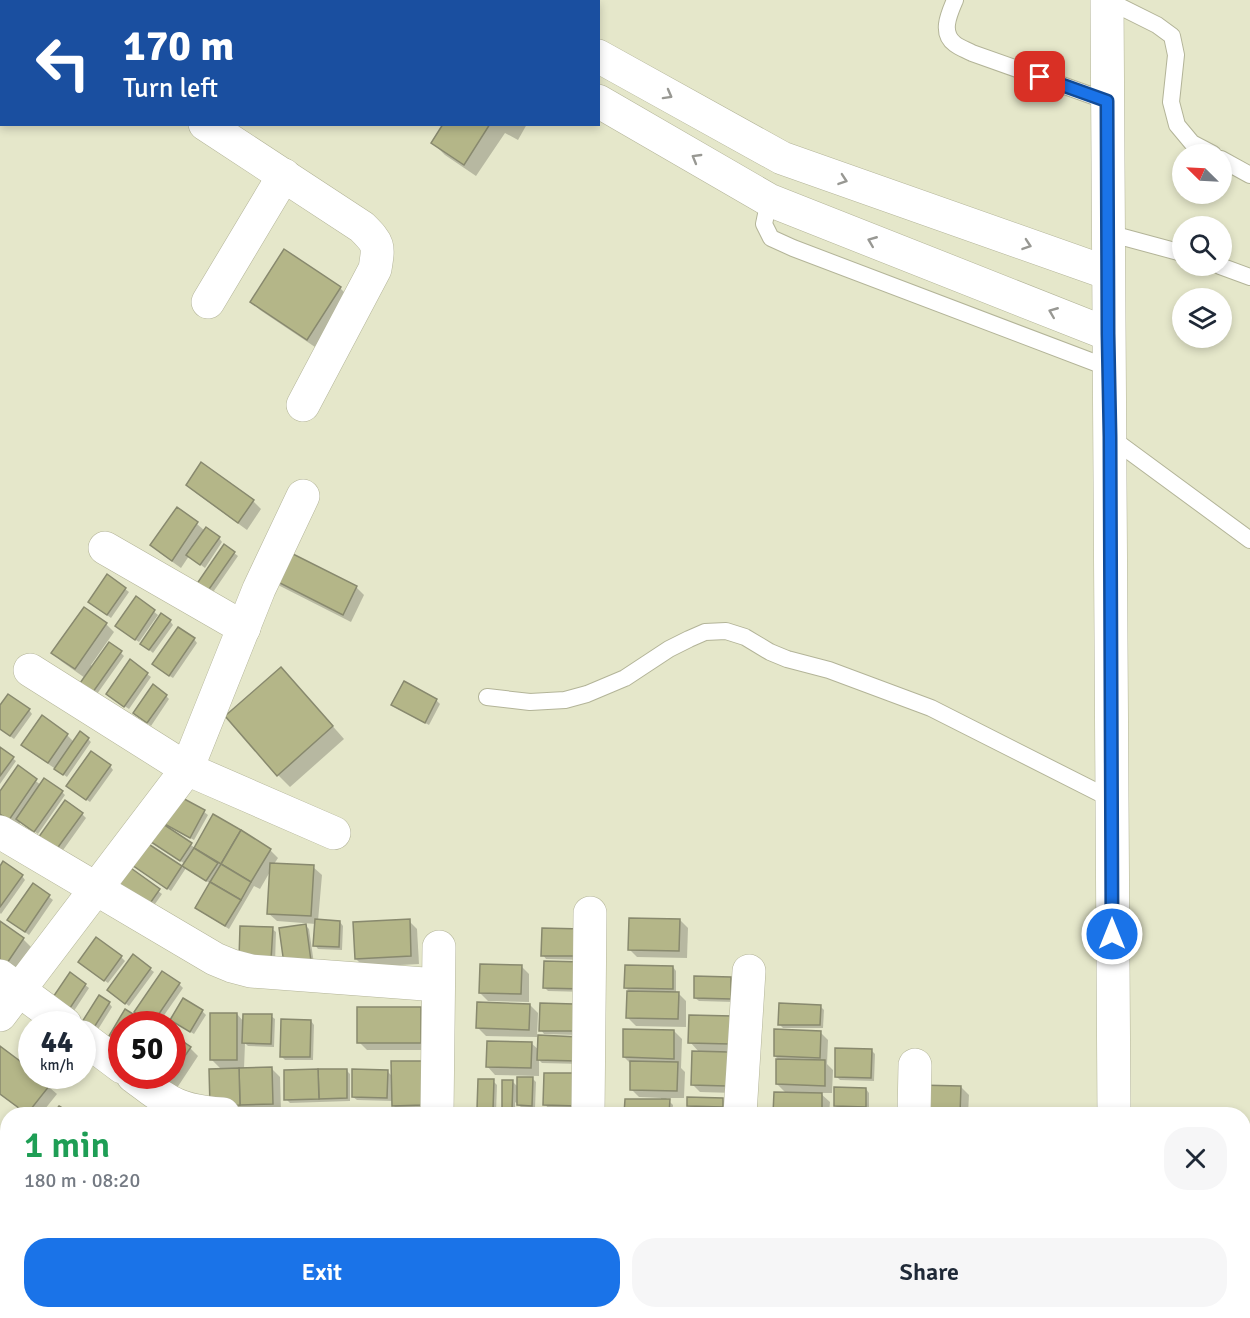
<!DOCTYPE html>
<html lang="en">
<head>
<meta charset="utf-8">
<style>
	:root { --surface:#fff; --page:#f6f6f7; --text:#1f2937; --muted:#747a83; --accent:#1a73e8 }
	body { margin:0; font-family:Signika,sans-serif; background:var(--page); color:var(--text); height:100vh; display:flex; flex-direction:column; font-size:22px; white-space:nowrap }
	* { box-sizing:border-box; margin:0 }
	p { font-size:20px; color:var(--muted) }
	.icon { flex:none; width:33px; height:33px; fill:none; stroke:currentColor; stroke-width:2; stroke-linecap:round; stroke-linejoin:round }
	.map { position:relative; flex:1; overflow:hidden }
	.side { position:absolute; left:0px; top:1107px; width:1251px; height:212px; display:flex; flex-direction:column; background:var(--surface); border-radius:24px 24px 0 0; box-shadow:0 3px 9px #0003 }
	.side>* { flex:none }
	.top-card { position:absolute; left:0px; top:0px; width:600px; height:126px; box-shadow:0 3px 9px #0003; background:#1a4fa0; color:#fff; overflow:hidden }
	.needle { width:39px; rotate:294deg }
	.controls { position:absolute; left:1172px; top:144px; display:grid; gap:12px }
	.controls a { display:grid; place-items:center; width:60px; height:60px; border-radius:50%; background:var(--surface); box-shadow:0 3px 9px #0003; font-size:30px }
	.speed { position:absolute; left:18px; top:1011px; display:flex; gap:12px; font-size:30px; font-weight:700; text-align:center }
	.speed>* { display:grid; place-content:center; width:78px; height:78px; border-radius:50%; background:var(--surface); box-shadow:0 3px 9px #0003; line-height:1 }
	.speed small { font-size:15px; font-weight:400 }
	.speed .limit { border:9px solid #d22; background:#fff; color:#111 }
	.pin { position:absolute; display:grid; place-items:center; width:51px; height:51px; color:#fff; margin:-26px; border-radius:12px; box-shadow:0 3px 9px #0006 }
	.me { position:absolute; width:66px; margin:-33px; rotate:0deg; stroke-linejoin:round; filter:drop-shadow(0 0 4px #0008) }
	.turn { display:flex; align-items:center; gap:21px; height:126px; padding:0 24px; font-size:27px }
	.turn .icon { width:78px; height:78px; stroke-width:2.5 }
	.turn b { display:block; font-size:42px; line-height:51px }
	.round { display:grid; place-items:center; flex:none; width:63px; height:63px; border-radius:24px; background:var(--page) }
	.overview { display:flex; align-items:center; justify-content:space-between; height:102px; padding:0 24px }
	h1 { font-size:36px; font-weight:600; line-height:45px; color:#1e9e55 }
	.cta { display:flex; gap:12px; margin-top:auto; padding:12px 24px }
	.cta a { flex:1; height:69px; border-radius:24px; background:var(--accent); color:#fff; font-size:24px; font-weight:600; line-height:69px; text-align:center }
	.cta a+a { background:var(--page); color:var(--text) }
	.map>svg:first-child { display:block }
	.shadow { fill:#0003 }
	.building { fill:#b4b688; stroke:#88896e; stroke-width:1.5 }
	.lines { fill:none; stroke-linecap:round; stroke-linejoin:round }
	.service-casing { stroke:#b3b498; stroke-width:18 }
	.minor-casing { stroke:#b3b498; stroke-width:34 }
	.secondary-casing { stroke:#b3b498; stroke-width:34 }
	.service { stroke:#fff; stroke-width:16 }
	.minor { stroke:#fff; stroke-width:33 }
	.secondary { stroke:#fff; stroke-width:33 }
	.oneway { stroke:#989893 }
	.route-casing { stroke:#114b97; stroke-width:15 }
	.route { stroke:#1a73e8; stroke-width:10 }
</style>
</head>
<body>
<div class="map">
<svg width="1250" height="1318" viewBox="0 0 1250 1318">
	<rect width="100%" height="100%" fill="#e5e7ca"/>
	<g class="shadow">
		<path d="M445,124H527L518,140L505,133L476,176L445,155L433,143Z"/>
		<path d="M340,288L348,296L315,347L260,310L252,302Z"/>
		<path d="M202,465L253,501L261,509L247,530L196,493L188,485Z"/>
		<path d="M178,509L197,524L205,531L219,538L222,542L205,568L189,556L181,568L160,553L152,545Z"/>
		<path d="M285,552L356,587L364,595L351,622L280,586L272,578Z"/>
		<path d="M234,553L238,556L209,598L196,588Z"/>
		<path d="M125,589L129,592L111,618L93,605Z"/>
		<path d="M137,598L158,615L139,642L121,630Z"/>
		<path d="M170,621L173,625L153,653L146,647Z"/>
		<path d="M106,624L114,632L91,665L93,667L121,653L124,656L97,694L86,686L85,678L61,661L53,653Z"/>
		<path d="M194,639L197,643L173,678L157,668Z"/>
		<path d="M147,674L151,677L129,709L111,697Z"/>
		<path d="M293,681L344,739L290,787L278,775Z"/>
		<path d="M166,696L169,699L151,726L138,716Z"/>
		<path d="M436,700L440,704L429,725L397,708L393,705Z"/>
		<path d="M0,707L29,710L32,714L14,739L0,729Z"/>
		<path d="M67,735L74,742L88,739L91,742L67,777L31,752L23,744Z"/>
		<path d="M0,749L16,761L0,784Z"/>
		<path d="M110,766L113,770L90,802L71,789Z"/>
		<path d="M18,768L41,785L62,792L65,795L38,834L21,822L17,827L0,815V793Z"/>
		<path d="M204,812L208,815L194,840L171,828L170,830L195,848L270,850L278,858L274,864L313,867L322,875L318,921L340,922L343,926L342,950L318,949L315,945L316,924L277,921L268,913L271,870L260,889L254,886L229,929L200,911L211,884L186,868L171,891L138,869L147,845L182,868L185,864L151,841L157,822Z"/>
		<path d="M82,814L86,818L61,853L44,841Z"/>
		<path d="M0,868L22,876L25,880L1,914L0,913Z"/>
		<path d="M128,869L162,894L148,914Z"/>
		<path d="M34,885L53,900L29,935L9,920Z"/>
		<path d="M680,920L688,928L687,958L637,957L629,949Z"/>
		<path d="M409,921L417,929L419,964L364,967L356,959Z"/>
		<path d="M0,923L23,939L31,947L9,979Z"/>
		<path d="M306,926L309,929L314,964H285Z"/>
		<path d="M272,929L276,932L275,963L244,962Z"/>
		<path d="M585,934V960L546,959L543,955Z"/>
		<path d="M121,957L125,961L108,983L83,965Z"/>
		<path d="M545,962L586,992L548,991L544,987Z"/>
		<path d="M521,966L529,974V1002L488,1001L480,993Z"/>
		<path d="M673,967L676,971V993H678L686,1001V1027L636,1026L628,1018L629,991L626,988Z"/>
		<path d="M150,969L154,972L129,1006L112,993Z"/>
		<path d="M731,978L735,982L734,1002L699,1001L695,998Z"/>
		<path d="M179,984L183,988L158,1024H153L140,1015Z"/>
		<path d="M85,985L89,988L68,1020L53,1010Z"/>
		<path d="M109,1003L112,1007L97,1031L88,1025Z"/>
		<path d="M542,1004L576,1035L544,1034L541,1030Z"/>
		<path d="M530,1005L538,1013L537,1037L578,1038L581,1064L542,1063L539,1060V1076L495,1075L487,1066L531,1043L539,1050V1037L486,1036L478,1028Z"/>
		<path d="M820,1006L824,1010L823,1028H783L779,1024Z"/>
		<path d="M421,1009L429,1017V1050H367L359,1042Z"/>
		<path d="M202,1011L206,1015L194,1034L176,1023Z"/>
		<path d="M237,1014L244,1022L271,1016L275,1019L274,1047L248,1046L245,1043L244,1069H272L280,1077L281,1112H249L245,1108L215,1109L222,1070L211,1059Z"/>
		<path d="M731,1017L738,1052L725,1051L735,1061L734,1093L700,1092L692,1084L700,1053L690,1042Z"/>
		<path d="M311,1021L314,1025L313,1060H285L281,1056Z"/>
		<path d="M674,1031L682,1039L681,1068L685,1072L684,1098H666L673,1105L672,1114H626V1100L661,1101V1098L639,1097L631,1089L632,1065L624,1057Z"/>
		<path d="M820,1032L828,1040L827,1064L833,1070L832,1093H820L830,1102L829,1114H775L776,1093L787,1094L777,1084L778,1059L775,1056Z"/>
		<path d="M172,1036L190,1048L198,1056L171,1097L141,1076H172Z"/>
		<path d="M0,1048L32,1076H36L57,1094L41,1114H26L0,1094Z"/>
		<path d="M872,1051L875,1054L874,1081L840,1080L836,1076Z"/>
		<path d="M346,1070L350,1074V1101L290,1103L286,1099Z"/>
		<path d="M387,1071L393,1077L432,1113H401L393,1105V1101L357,1100L353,1097Z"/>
		<path d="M545,1074L581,1109L548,1108L545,1104Z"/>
		<path d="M533,1079L536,1082L535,1109L522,1108L515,1102V1113L507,1112L503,1109L512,1081L519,1088Z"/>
		<path d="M493,1081L497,1085L496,1113L483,1112L479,1109Z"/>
		<path d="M961,1087L969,1095L968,1114H918Z"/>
		<path d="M866,1089L869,1093V1110L839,1109L835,1105Z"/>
		<path d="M722,1099L726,1103V1110L692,1109L689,1105Z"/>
	</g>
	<g class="building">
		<path d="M443,124H490L464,165L431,143Z"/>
		<path d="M284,249L341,287L307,340L250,302Z"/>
		<path d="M201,462L254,500L238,523L186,485Z"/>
		<path d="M177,507L198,522L172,561L150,545Z"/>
		<path d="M206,527L220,537L200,565L186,555Z"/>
		<path d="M224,544L235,552L205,595L194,588Z"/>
		<path d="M285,550L357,586L343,615L270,578Z"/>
		<path d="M107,574L126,588L107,615L88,602Z"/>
		<path d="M136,596L155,610L135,640L115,626Z"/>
		<path d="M84,607L107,623L75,669L51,653Z"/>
		<path d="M161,613L171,620L149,650L140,644Z"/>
		<path d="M178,627L195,638L169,676L152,664Z"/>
		<path d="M109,642L122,651L93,692L80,683Z"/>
		<path d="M130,659L148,673L124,707L106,694Z"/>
		<path d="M281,667L333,726L277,776L225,716Z"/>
		<path d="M404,681L437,699L425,723L391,705Z"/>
		<path d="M153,684L167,695L147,723L133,713Z"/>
		<path d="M8,694L30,709L10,736L0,729V705Z"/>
		<path d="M42,715L68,734L48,763L21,745Z"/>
		<path d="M80,731L89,738L63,775L54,769Z"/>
		<path d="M0,747L14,757L0,776Z"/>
		<path d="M91,751L111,765L86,800L66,786Z"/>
		<path d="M18,765L37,779L9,820L0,814V791Z"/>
		<path d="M44,778L63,791L34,832L16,819Z"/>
		<path d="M175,794L205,810L190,838L161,822Z"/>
		<path d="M65,800L83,813L56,850L38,838Z"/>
		<path d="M213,814L241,830L221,864L194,848Z"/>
		<path d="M157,820L192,843L180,861L145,838Z"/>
		<path d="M241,830L271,849L251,882L221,864Z"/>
		<path d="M147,843L182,866L167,889L132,865Z"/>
		<path d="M194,848L218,863L206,881L182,866Z"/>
		<path d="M3,861L23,875L0,907V866Z"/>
		<path d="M270,863L314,865L311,916L267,914Z"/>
		<path d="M221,864L251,882L241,900L210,882Z"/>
		<path d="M128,866L160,889L144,912L112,889Z"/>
		<path d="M210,882L241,900L225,926L195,908Z"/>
		<path d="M33,883L50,895L25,932L7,920Z"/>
		<path d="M629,918L680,919L679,951L628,950Z"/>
		<path d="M315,919L340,921L339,947L313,946Z"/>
		<path d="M410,919L411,956L355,959L353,922Z"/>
		<path d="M0,921L24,938L1,972L0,971Z"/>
		<path d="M306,924L311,961L284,964L279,928Z"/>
		<path d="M240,926L273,927L271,960L239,959Z"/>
		<path d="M542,928L582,929V956H541Z"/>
		<path d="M96,937L122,956L104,981L78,962Z"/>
		<path d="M133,954L151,968L125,1004L107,990Z"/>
		<path d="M544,961L584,962L583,989L543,988Z"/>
		<path d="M480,964L522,965L521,994L479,993Z"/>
		<path d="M625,965L673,966V989L624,988Z"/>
		<path d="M162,971L180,983L152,1024L134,1012Z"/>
		<path d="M70,972L86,984L64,1017L47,1006Z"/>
		<path d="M694,976L731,977V999L694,998Z"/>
		<path d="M627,991L679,992L678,1019L626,1018Z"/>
		<path d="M99,995L110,1002L93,1029L82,1022Z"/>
		<path d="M183,998L203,1010L190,1032L170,1020Z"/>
		<path d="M477,1002L530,1004L529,1030L476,1028Z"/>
		<path d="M540,1003L574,1004L573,1031H539Z"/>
		<path d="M779,1003L821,1005L820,1025H778Z"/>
		<rect x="357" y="1007" width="64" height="36"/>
		<path d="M125,1009L149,1024H122V1057L103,1046Z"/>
		<rect x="210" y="1013" width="27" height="47"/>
		<path d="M243,1014H272L271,1044L242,1043Z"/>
		<path d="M689,1015L732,1016L730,1044L688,1043Z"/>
		<path d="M281,1019L311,1020L310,1057H280Z"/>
		<path d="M623,1029L674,1030V1059L623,1057Z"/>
		<path d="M774,1029L821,1031L820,1058L774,1056Z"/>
		<path d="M172,1034L191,1047L172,1075Z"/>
		<path d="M538,1035L579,1037L578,1061L537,1060Z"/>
		<path d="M487,1041L532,1042L531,1068L486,1067Z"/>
		<path d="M0,1046L32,1070V1076H38L50,1085L27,1114L0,1094Z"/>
		<path d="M835,1048L872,1049L871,1078L835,1077Z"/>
		<path d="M692,1051L728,1052L727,1086L691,1085Z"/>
		<path d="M776,1059L825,1060V1086L776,1084Z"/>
		<path d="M391,1061H424V1105L392,1106Z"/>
		<path d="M630,1061L678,1062L677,1091L630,1090Z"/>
		<path d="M272,1067L273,1104L240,1105L239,1068Z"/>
		<path d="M239,1068L240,1105L210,1106L209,1069Z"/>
		<path d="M318,1069H347V1098L319,1099Z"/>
		<path d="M318,1069L319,1099L284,1100V1070Z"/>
		<path d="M352,1069L388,1070L387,1098L352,1097Z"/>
		<path d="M544,1073H579L578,1106L543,1105Z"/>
		<path d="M141,1076H172L162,1090Z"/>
		<path d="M517,1077H533L532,1106L517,1105Z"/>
		<path d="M478,1079H494L493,1110L477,1109Z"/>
		<path d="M502,1080H513L512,1110L502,1109Z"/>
		<path d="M917,1085L961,1086L960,1114H916Z"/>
		<path d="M834,1087L866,1088V1107L834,1106Z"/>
		<path d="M774,1092L822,1093V1114H773Z"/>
		<path d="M687,1097L723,1098V1107L687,1106Z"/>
		<path d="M625,1099H670L669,1114H624Z"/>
		<path d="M59,1106L72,1114H53Z"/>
		<path d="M0,1156L8,1161V1202L0,1197Z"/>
	</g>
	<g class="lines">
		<g class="service-casing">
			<g id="service">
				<path d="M955,0C949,14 940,33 955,44C960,48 967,50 972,53L1107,101"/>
				<path d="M1107,0L1157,25L1172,36L1176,55L1171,102L1177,125L1192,143L1213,154"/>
				<path d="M1221,159L1250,175"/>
				<path d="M769,200L764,224L771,238L793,248L1109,368"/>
				<path d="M1108,233L1182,253"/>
				<path d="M1220,266L1250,277"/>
				<path d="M1110,437L1250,540"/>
				<path d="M487,697L530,702L565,700L587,694L625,678L669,649L689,639L705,632L726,631L745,637L770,652L787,659L829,670L931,708L1111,799"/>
			</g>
		</g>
		<g class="minor-casing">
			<g id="minor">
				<path d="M14,0V2"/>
				<path d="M467,0L469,2"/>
				<path d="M0,35H2"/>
				<path d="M598,56L782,158L1108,273"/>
				<path d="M598,101L769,200L1108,334"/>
				<path d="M205,124L362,227C379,244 379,245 375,269L303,405"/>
				<path d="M208,302L284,175"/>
				<path d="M105,548L244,628"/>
				<path d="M30,670L187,769L334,833"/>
				<path d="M0,832L215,959L232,966L251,971L438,985"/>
				<path d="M0,976L65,1024"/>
				<path d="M0,1015L187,769L259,589L303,496"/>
				<path d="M82,1037L122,1067"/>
				<path d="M133,1076C143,1083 153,1092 164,1098C181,1110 203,1113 223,1114"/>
				<path d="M437,1114L439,947"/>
				<path d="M588,1114L590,913"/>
				<path d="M740,1114L749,971"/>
				<path d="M914,1114L915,1065"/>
				<path d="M0,1218L8,1224"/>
				<path d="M0,1266L8,1271"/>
				<path d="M60,1311L69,1318"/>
				<path d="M390,1311V1318"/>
				<path d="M571,1311H702"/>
				<path d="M914,1311L915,1318"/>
				<path d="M1037,1311L1038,1318"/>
				<path d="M122,1318L132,1313L141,1311"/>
			</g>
		</g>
		<g class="secondary-casing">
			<g id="secondary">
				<path d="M1107,0C1109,372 1111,743 1114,1114"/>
				<path d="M1117,1311L1118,1318"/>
			</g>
		</g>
		<use href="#service" class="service"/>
		<use href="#minor" class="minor"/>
		<use href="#secondary" class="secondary"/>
	</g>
	<defs><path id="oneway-chevron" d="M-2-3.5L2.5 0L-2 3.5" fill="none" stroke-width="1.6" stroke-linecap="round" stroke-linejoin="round" transform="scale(1.5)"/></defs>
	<g class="oneway">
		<use href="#oneway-chevron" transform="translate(668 95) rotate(29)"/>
		<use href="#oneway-chevron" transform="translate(696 158) rotate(-150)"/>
		<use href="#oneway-chevron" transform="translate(843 180) rotate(19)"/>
		<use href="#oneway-chevron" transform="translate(872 241) rotate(-158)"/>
		<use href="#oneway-chevron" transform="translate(1027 245) rotate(19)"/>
		<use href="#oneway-chevron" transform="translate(1053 312) rotate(-158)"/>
	</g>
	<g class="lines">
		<g class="route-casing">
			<path id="route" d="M1040,77L1107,101L1108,334L1110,437L1112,934"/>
		</g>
		<use href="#route" class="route"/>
	</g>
</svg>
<div class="controls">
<a><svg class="needle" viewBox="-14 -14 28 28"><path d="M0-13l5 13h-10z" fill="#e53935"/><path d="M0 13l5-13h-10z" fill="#747a83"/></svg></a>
<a><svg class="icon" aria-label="search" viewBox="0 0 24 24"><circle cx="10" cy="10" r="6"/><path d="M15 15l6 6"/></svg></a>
<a><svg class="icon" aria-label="layers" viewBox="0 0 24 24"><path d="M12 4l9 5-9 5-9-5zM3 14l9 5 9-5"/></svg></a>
</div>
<div class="speed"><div>44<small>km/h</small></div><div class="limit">50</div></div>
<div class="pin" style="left:1040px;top:77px;background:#d93025"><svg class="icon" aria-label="arrive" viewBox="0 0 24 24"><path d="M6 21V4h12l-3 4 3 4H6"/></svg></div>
<svg class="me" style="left:1112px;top:934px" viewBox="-20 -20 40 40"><circle r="17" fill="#1a73e8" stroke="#fff" stroke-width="3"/><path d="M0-11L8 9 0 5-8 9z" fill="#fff"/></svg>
<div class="top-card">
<div class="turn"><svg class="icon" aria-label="left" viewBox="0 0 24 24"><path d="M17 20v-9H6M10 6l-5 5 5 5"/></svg><div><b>170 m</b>Turn left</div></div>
</div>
<section class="side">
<div class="overview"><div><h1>1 min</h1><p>180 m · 08:20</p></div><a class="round"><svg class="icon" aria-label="close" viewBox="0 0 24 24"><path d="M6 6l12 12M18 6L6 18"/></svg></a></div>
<div class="cta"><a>Exit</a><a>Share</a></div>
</section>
</div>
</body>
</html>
